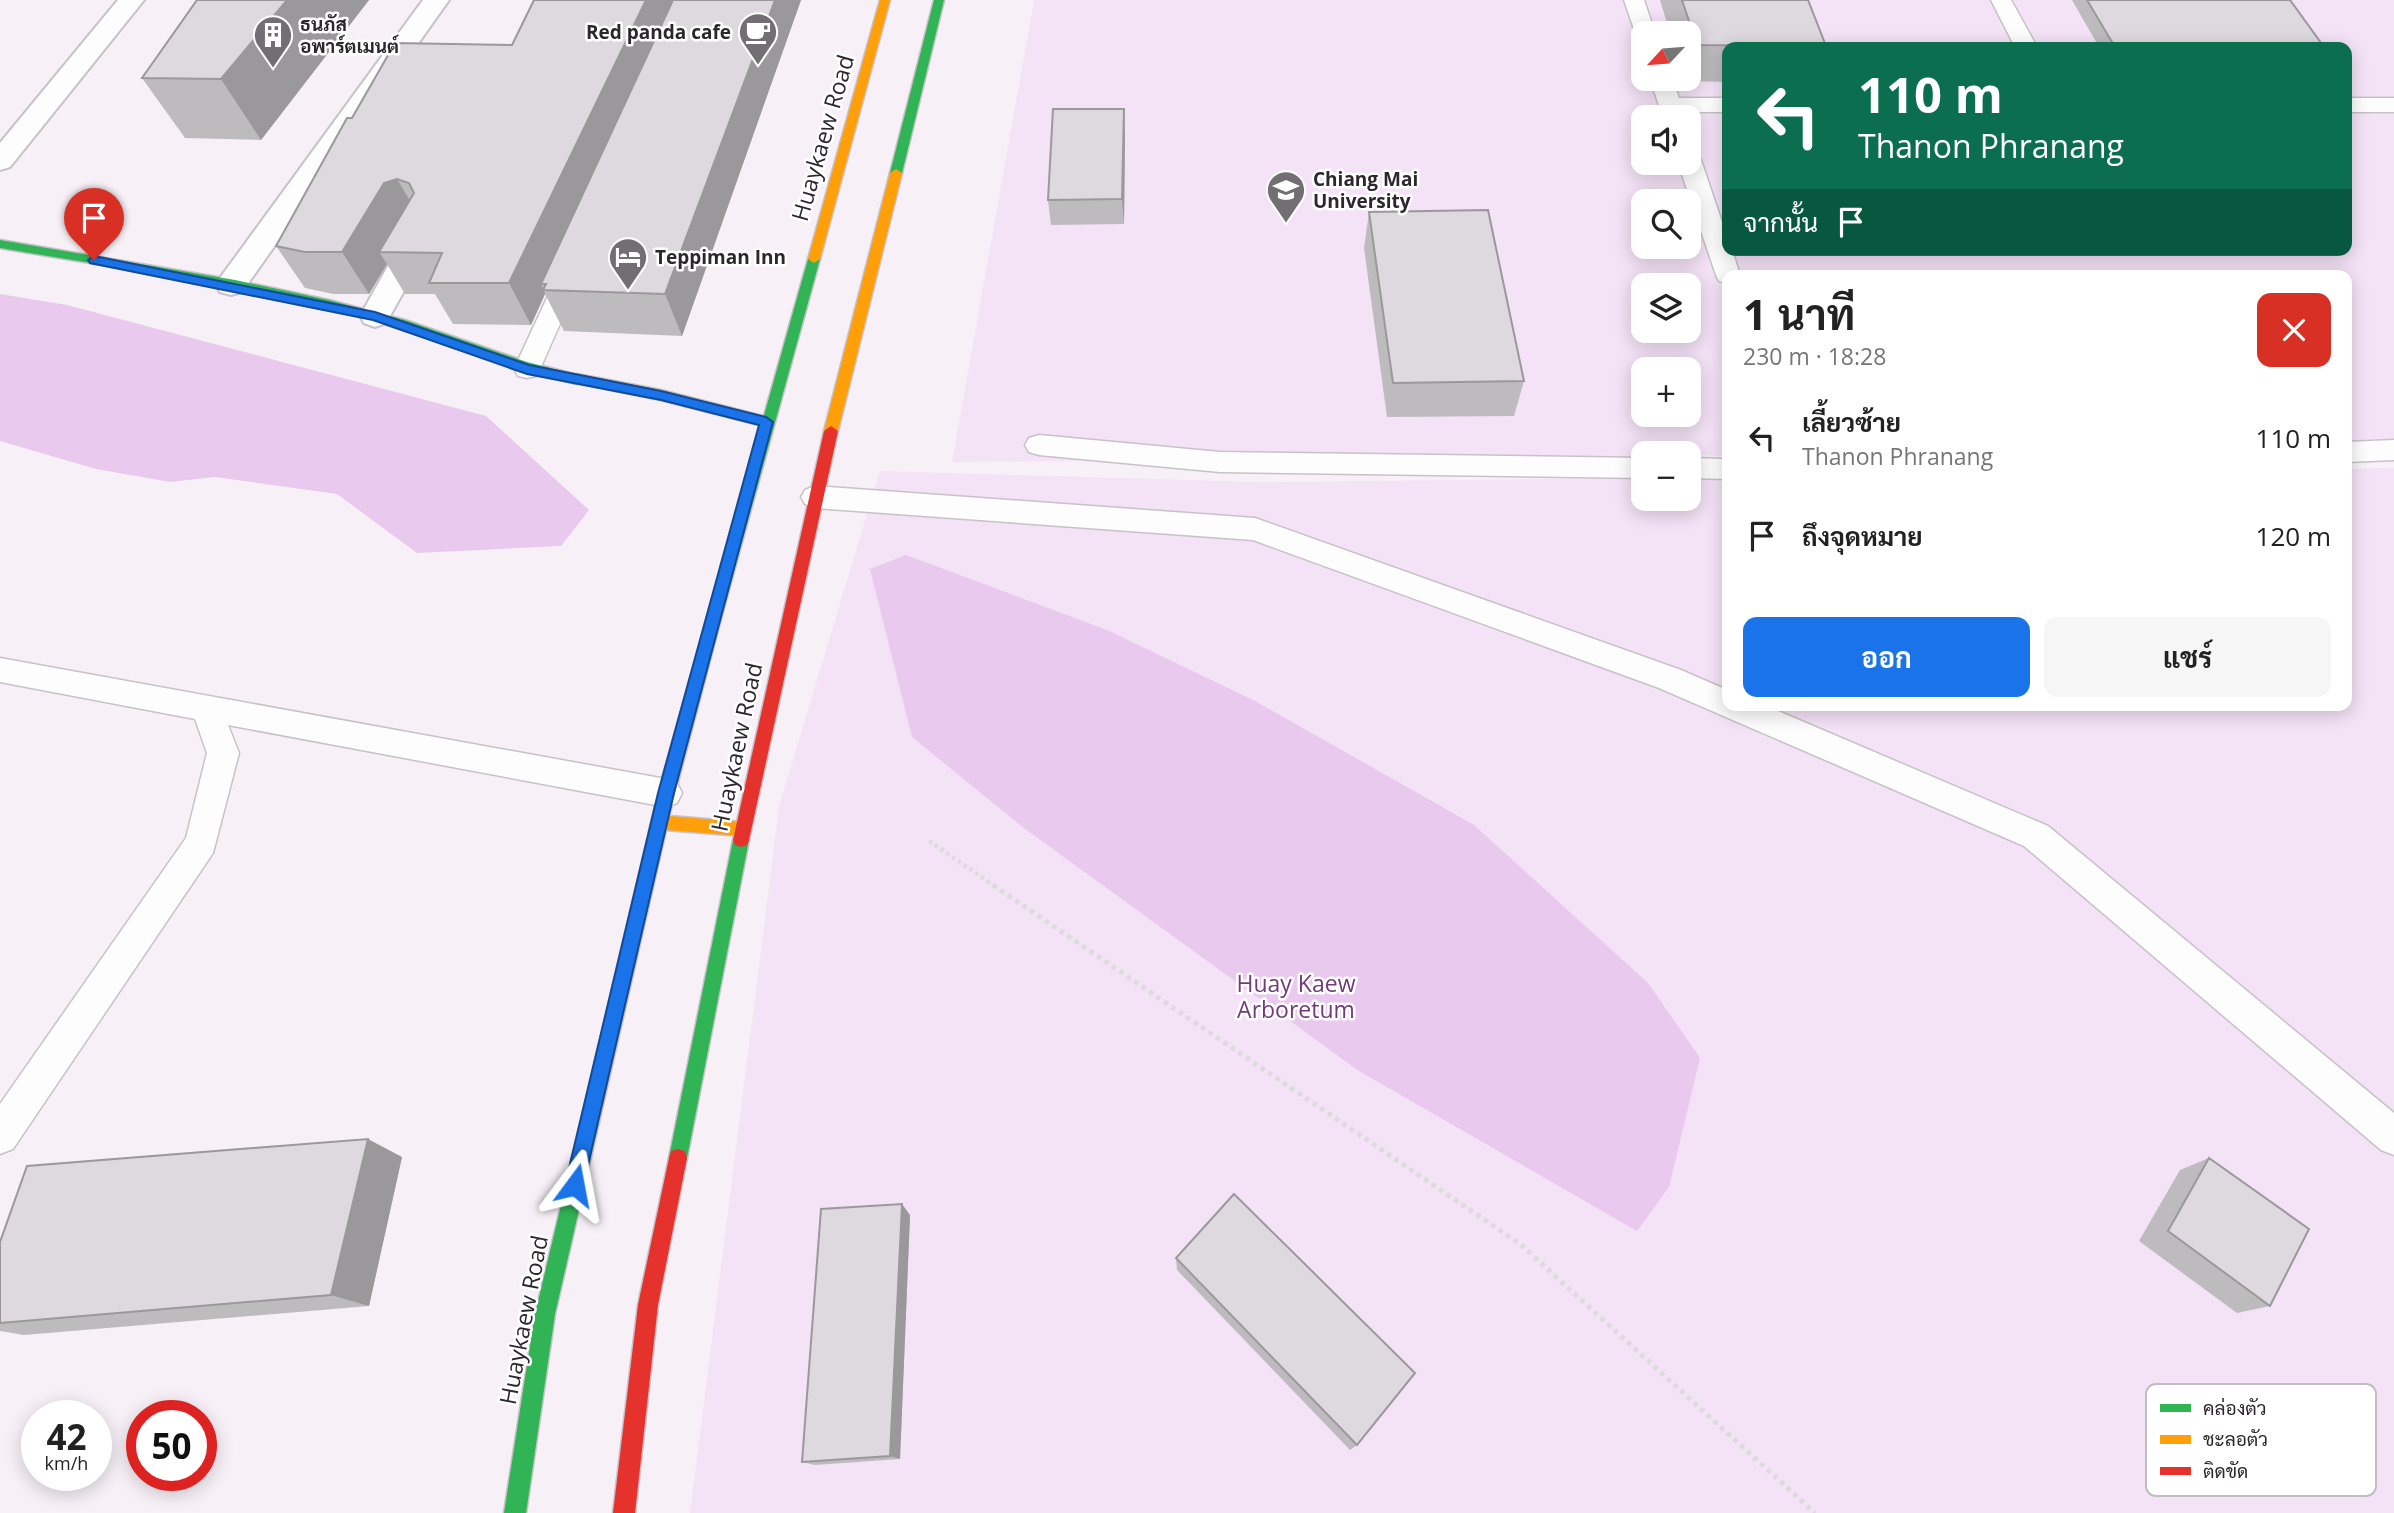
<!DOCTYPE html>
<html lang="th">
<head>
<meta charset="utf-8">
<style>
	:root { --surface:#fff; --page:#f6f6f6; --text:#222; --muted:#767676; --accent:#1a73e8 }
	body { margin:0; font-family:"Open Sans",Sarabun,sans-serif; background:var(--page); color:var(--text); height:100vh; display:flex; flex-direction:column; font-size:26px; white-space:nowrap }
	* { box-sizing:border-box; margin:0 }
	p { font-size:23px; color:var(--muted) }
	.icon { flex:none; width:38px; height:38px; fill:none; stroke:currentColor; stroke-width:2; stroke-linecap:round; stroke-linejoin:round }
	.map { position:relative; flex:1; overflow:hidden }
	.sheet { position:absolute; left:1722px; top:270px; width:630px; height:441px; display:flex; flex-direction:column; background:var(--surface); border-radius:14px; box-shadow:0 4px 18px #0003 }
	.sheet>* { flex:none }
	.guide { position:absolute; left:1722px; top:42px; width:630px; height:214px; border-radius:14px; box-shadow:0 4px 18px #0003; background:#0b6e4f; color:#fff; overflow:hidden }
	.needle { width:46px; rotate:244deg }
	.buttons { position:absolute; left:1631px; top:21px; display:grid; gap:14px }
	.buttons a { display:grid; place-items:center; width:70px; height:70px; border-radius:14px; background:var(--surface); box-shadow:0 4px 18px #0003; font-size:35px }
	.speed { position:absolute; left:21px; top:1400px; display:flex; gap:14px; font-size:35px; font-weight:700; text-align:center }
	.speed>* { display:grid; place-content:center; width:91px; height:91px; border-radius:50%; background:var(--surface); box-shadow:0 4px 18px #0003; line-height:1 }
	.speed small { font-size:18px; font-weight:400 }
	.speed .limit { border:10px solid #d22; background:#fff; color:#111 }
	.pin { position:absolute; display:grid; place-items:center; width:60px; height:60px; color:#fff; margin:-72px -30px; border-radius:50% 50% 50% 0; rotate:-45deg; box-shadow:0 0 7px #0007 }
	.pin .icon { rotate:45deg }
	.me { position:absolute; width:77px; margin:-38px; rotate:13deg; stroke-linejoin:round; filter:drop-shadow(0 0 5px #0008) }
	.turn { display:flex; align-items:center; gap:24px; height:147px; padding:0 21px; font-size:32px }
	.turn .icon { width:91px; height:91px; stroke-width:2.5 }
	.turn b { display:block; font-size:49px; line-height:60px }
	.then { display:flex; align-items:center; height:66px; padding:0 21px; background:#0003; gap:14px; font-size:26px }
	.round { display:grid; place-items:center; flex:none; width:74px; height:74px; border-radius:14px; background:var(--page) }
	.head { display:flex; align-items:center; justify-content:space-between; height:119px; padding:0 21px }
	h1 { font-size:42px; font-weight:700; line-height:52px }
	.action { display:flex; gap:14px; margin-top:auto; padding:14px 21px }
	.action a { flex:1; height:80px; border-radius:14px; background:var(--accent); color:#fff; font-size:28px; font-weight:700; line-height:80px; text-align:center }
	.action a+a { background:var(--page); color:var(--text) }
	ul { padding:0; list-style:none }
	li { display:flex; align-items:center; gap:21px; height:98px; padding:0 21px }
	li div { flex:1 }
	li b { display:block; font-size:26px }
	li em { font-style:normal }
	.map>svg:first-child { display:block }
	.green { fill:#f4e2f6; fill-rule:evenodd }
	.water { fill:#e9c9ee }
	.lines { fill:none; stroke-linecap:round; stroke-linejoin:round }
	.lane-casing { stroke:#c7c2c7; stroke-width:3 }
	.street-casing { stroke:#c7c2c7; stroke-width:4 }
	.fast-casing { stroke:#c7c2c7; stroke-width:3 }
	.slow-casing { stroke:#c7c2c7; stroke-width:3 }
	.jam-casing { stroke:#c7c2c7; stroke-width:3 }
	.path-far1 { stroke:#dddbde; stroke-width:4.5; stroke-dasharray:3.5 3.5; stroke-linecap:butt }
	.path { stroke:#dddbde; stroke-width:5; stroke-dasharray:4.5 4.5; stroke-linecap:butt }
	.lane { fill:#fefdfe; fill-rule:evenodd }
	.street { fill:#fefdfe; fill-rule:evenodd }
	.fast { fill:#30b455; fill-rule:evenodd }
	.slow { fill:#ff9f0a; fill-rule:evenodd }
	.jam { fill:#e5322d; fill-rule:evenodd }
	.wall { fill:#bebbbf }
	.shaded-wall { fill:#9b989b }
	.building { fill:#ddd9de; stroke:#9b989b; stroke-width:2 }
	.route { fill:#1a73e8; stroke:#114b97; stroke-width:2 }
	.labels { text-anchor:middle; stroke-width:5; stroke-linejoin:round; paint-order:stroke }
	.far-poi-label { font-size:19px; font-weight:bold; fill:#2b272c; stroke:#fff; text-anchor:start }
	.street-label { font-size:23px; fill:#2b272c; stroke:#fff }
	.park-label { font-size:23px; fill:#703c78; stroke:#fff }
	.key { fill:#fff; stroke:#bfbec0; stroke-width:2 }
	.key-label { font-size:19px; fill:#2b272c }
</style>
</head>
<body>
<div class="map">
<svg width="2394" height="1513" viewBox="0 0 2394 1513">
	<rect width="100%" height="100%" fill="#f7f1f7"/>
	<g class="green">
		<path d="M1034,0H2394V439L2347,440V275H1727V456L1643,453V457L952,462ZM1643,33H1689V79H1643ZM1727,47H2347V250H1727ZM1643,117H1689V163H1643ZM1643,201H1689V247H1643ZM1643,285H1689V331H1643ZM1643,369H1689V415H1643Z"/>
		<path d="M2394,468V1513H690L779,806L880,471L1261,482L1643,478V499H1689V477H1727V705H2347V469Z"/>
	</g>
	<g class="water">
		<path d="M0,294L67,305L486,416L589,510L561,546L417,553L337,494L215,477L170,482L96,469L0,441Z"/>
		<path d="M906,555L1107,630L1255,701L1474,825L1648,983L1700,1058L1669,1187L1637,1231L1359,1071L1024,828L912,737L870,569Z"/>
	</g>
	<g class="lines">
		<g class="lane-casing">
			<g id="lane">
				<path d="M1624,0H1644L1655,33H1643V39L1637,38Z"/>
				<path d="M1991,0H2011L2037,47H2015Z"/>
				<path d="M1650,79H1672L1679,98H1727V112H1683L1685,117H1663Z"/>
				<rect x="2347" y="98" width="47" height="14"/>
				<path d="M1689,153L1697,155L1701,160L1727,237V250H1732L1740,275H1727V283L1719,281L1716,275L1678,163H1689Z"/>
				<path d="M571,264L580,266L583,272L540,369L536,376L527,378L518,376L514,369L559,272L562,266Z"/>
				<path d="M1039,435L1220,452L1643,458V478L1220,472L1039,455L1029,452L1025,445L1029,438Z"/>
				<path d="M2394,440V460L2347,462V442Z"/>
				<path d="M1689,458L1727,459V479L1689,478Z"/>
				<path d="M815,486L1255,518L1681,670L1727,690V705H1764L2048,826L2394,1113V1155L2381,1150L2024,846L1659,688L1253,540L815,508L805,504L801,497L805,490Z"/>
				<path d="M0,658L666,779L677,783L682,793L677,803L666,807L228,725L239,753L213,853L13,1149L0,1154V1104L186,838L207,753L195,719L0,682Z"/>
			</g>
		</g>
		<g class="street-casing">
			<g id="street">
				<path d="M118,0H144L10,167L0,170V143Z"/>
				<path d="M423,0H449L242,292L231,295L220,292L216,285L220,278Z"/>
				<path d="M421,224L431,227L436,234L390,316L386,323L375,327L364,323L360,316L406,234L411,227Z"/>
			</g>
		</g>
		<g class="fast-casing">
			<g id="fast">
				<path d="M934,0H944L902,173L896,177L890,173Z"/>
				<path d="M0,240L235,280L329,300L405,320L527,362L582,376L584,379L577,384C492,365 413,329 329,308C220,282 110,267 0,248Z"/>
				<path d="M814,255L820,259L720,622L713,628L706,622L808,259Z"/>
				<path d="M741,833L747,835L749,840L687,1158L685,1165L678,1167L671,1165L669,1158L733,840L735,835Z"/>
				<path d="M590,1113L596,1116L599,1122L555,1314L526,1513H504L535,1314L581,1122L584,1116Z"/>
			</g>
		</g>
		<g class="slow-casing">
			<g id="slow">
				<path d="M880,0H890L820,259L814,263L808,259Z"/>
				<path d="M896,169L902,173L838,431L831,436L824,431L890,173Z"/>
				<path d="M577,374L661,390L767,417L774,422L767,427L661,400L572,382L570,379Z"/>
				<path d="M713,616L720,622L669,816L743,822L749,824L751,829L749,834L743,836L666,830L599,1122L596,1128L590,1131L584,1128L581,1122L658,793L706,622Z"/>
			</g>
		</g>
		<g class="jam-casing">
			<g id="jam">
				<path d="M831,426L838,431L749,840L747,845L741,847L735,845L733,840L824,431Z"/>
				<path d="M678,1149L685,1151L687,1158L658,1305L635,1513H613L638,1305L669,1158L671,1151Z"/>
			</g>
		</g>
		<path class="path-far1" d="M929,841L996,887"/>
		<path class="path" d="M993,885L1520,1244L1815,1513"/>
		<use href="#lane" class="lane"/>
		<use href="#street" class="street"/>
		<use href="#fast" class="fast"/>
		<use href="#slow" class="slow"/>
		<use href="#jam" class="jam"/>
	</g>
	<g class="wall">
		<path d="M197,0H369L261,140L185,138L142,78Z"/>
		<path d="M534,0H801L682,336L564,331L545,294L531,325L453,324L435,294H405L387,264L369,294H333L305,288L276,246L352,118L512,45Z"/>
		<path d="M1660,0H1808L1826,46V47H1727V82L1685,81L1684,79H1689V33H1670Z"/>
		<path d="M2072,0H2290L2324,47H2099Z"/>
		<path d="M1125,134L1124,224L1051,225L1048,200Z"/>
		<path d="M1369,212L1524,381L1514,416L1387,417L1364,248Z"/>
		<path d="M402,1157L369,1306L24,1335L0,1331V1323Z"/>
		<path d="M2209,1158L2270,1306L2237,1313L2139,1241L2180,1170Z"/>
		<path d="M910,1215L900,1459L815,1465L802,1462Z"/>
		<path d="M1176,1258L1357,1445L1350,1450L1177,1270Z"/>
	</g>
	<g class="shaded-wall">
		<path d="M287,0H369L261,140L221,79Z"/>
		<path d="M646,0H680L546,284H541L545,294L531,325L509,283Z"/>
		<path d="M775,0H801L682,336L665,294Z"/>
		<path d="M1124,109L1125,134L1124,224L1122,199Z"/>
		<path d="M397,179L422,221L379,252L387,264L369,294L342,252L384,183Z"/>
		<path d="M368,1139L402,1157L369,1306L331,1295Z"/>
		<path d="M902,1204L910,1215L900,1459L890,1456Z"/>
	</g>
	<g class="building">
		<path d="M197,0H287L221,79L142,78Z"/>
		<path d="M534,0H646L509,283H429L442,253L379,252L414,193L409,183L397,179L384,183L342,252H305L276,246L347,118H352L395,43L512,45Z"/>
		<path d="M673,0H775L665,294L543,290L546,284H541Z"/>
		<path d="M1682,0H1808L1826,46L1697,45Z"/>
		<path d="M2087,0H2290L2324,47H2115Z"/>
		<path d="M1053,109H1124L1122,199L1048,200Z"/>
		<path d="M1488,210L1524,381L1393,383L1369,212Z"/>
		<path d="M368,1139L331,1295L0,1323V1242L27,1166Z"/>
		<path d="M2209,1158L2309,1229L2270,1306L2168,1231Z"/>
		<path d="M1234,1194L1415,1373L1357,1445L1176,1258Z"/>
		<path d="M902,1204L890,1456L802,1462L821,1209Z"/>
	</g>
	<path class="route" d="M94,256L375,312L529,365L661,391L766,417L773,422L674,793L582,1191L575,1194L568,1191L565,1185L658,793L759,425L661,400L527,374L373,320L90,263L88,260Z"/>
	<defs>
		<g id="cafe-pin" transform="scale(2.0125)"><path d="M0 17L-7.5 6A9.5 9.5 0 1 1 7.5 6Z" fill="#726e73" stroke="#fff"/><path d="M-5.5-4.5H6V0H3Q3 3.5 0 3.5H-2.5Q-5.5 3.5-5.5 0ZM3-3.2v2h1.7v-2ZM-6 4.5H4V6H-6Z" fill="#fff"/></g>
		<g id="building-pin" transform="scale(2.0125)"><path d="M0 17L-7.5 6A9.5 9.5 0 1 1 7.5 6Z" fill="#726e73" stroke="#fff"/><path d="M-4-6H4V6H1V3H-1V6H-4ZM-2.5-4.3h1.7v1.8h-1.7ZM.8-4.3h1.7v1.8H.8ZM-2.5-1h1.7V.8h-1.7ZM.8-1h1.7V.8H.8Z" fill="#fff"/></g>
		<g id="university-pin" transform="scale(2.0125)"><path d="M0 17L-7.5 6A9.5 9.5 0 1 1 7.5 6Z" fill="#726e73" stroke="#fff"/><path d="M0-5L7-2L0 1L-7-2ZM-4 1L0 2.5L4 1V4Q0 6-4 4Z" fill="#fff"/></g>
		<g id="hotel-pin" transform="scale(2.0125)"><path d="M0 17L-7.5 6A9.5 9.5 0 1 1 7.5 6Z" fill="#726e73" stroke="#fff"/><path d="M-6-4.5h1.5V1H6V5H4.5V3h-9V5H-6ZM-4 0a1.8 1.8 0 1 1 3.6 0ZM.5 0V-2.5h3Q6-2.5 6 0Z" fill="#fff"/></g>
	</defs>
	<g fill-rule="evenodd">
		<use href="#cafe-pin" x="758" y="32"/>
		<use href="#building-pin" x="273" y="35"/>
		<use href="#university-pin" x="1286" y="190"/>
		<use href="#hotel-pin" x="628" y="257"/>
	</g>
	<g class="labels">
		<g class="far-poi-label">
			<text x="300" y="31">ธนภัส<tspan x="300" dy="22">อพาร์ตเมนต์</tspan></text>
			<text x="731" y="39" text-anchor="end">Red panda cafe</text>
			<text x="1313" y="186">Chiang Mai<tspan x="1313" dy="22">University</tspan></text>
			<text x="655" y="264">Teppiman Inn</text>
		</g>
		<g class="street-label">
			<text transform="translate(823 138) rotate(-74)" y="8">Huaykaew Road</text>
			<text transform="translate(737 747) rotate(-78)" y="8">Huaykaew Road</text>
			<text transform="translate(524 1320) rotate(-79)" y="8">Huaykaew Road</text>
		</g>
		<g class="park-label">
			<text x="1296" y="992">Huay Kaew<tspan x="1296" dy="26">Arboretum</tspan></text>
		</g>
	</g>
	<rect x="2146" y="1384" width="230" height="112" rx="10" class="key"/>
	<rect x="2160" y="1404" width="31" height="8" fill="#30b455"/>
	<rect x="2160" y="1435" width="31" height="9" fill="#ff9f0a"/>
	<rect x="2160" y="1467" width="31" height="8" fill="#e5322d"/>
	<g class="key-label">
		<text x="2203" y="1415">คล่องตัว</text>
		<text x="2203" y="1446">ชะลอตัว</text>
		<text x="2203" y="1478">ติดขัด</text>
	</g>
</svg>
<div class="buttons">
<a><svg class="needle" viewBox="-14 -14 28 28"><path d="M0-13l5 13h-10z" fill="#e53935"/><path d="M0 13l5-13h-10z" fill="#767676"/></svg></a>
<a><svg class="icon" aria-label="sound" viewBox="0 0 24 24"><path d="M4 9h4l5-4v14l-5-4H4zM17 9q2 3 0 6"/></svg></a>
<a><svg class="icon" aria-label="search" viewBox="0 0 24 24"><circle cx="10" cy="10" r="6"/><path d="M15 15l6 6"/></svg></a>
<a><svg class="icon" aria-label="layers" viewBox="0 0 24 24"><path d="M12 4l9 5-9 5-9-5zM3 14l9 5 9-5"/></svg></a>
<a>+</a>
<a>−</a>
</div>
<div class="speed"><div>42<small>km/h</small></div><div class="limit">50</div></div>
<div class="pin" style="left:94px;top:260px;background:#d93025"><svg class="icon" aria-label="arrive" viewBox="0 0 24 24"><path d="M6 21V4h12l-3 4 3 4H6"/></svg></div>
<svg class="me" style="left:575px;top:1185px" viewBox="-20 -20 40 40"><path d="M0-17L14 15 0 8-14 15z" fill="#1a73e8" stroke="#fff" stroke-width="4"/></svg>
<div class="guide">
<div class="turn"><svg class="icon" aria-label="left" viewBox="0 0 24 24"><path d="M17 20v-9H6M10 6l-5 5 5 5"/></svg><div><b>110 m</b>Thanon Phranang</div></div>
<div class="then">จากนั้น<svg class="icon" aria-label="arrive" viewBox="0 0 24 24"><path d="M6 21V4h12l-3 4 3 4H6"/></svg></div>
</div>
<section class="sheet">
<div class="head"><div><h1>1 นาที</h1><p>230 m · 18:28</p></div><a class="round" style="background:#d93025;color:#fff"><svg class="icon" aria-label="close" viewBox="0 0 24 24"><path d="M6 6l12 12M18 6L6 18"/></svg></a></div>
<ul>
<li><svg class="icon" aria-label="left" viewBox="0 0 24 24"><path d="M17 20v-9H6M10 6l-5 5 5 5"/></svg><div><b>เลี้ยวซ้าย</b><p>Thanon Phranang</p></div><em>110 m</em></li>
<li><svg class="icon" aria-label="arrive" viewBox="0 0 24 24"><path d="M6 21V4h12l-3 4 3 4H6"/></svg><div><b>ถึงจุดหมาย</b></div><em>120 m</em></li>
</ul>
<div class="action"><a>ออก</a><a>แชร์</a></div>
</section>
</div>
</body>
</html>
